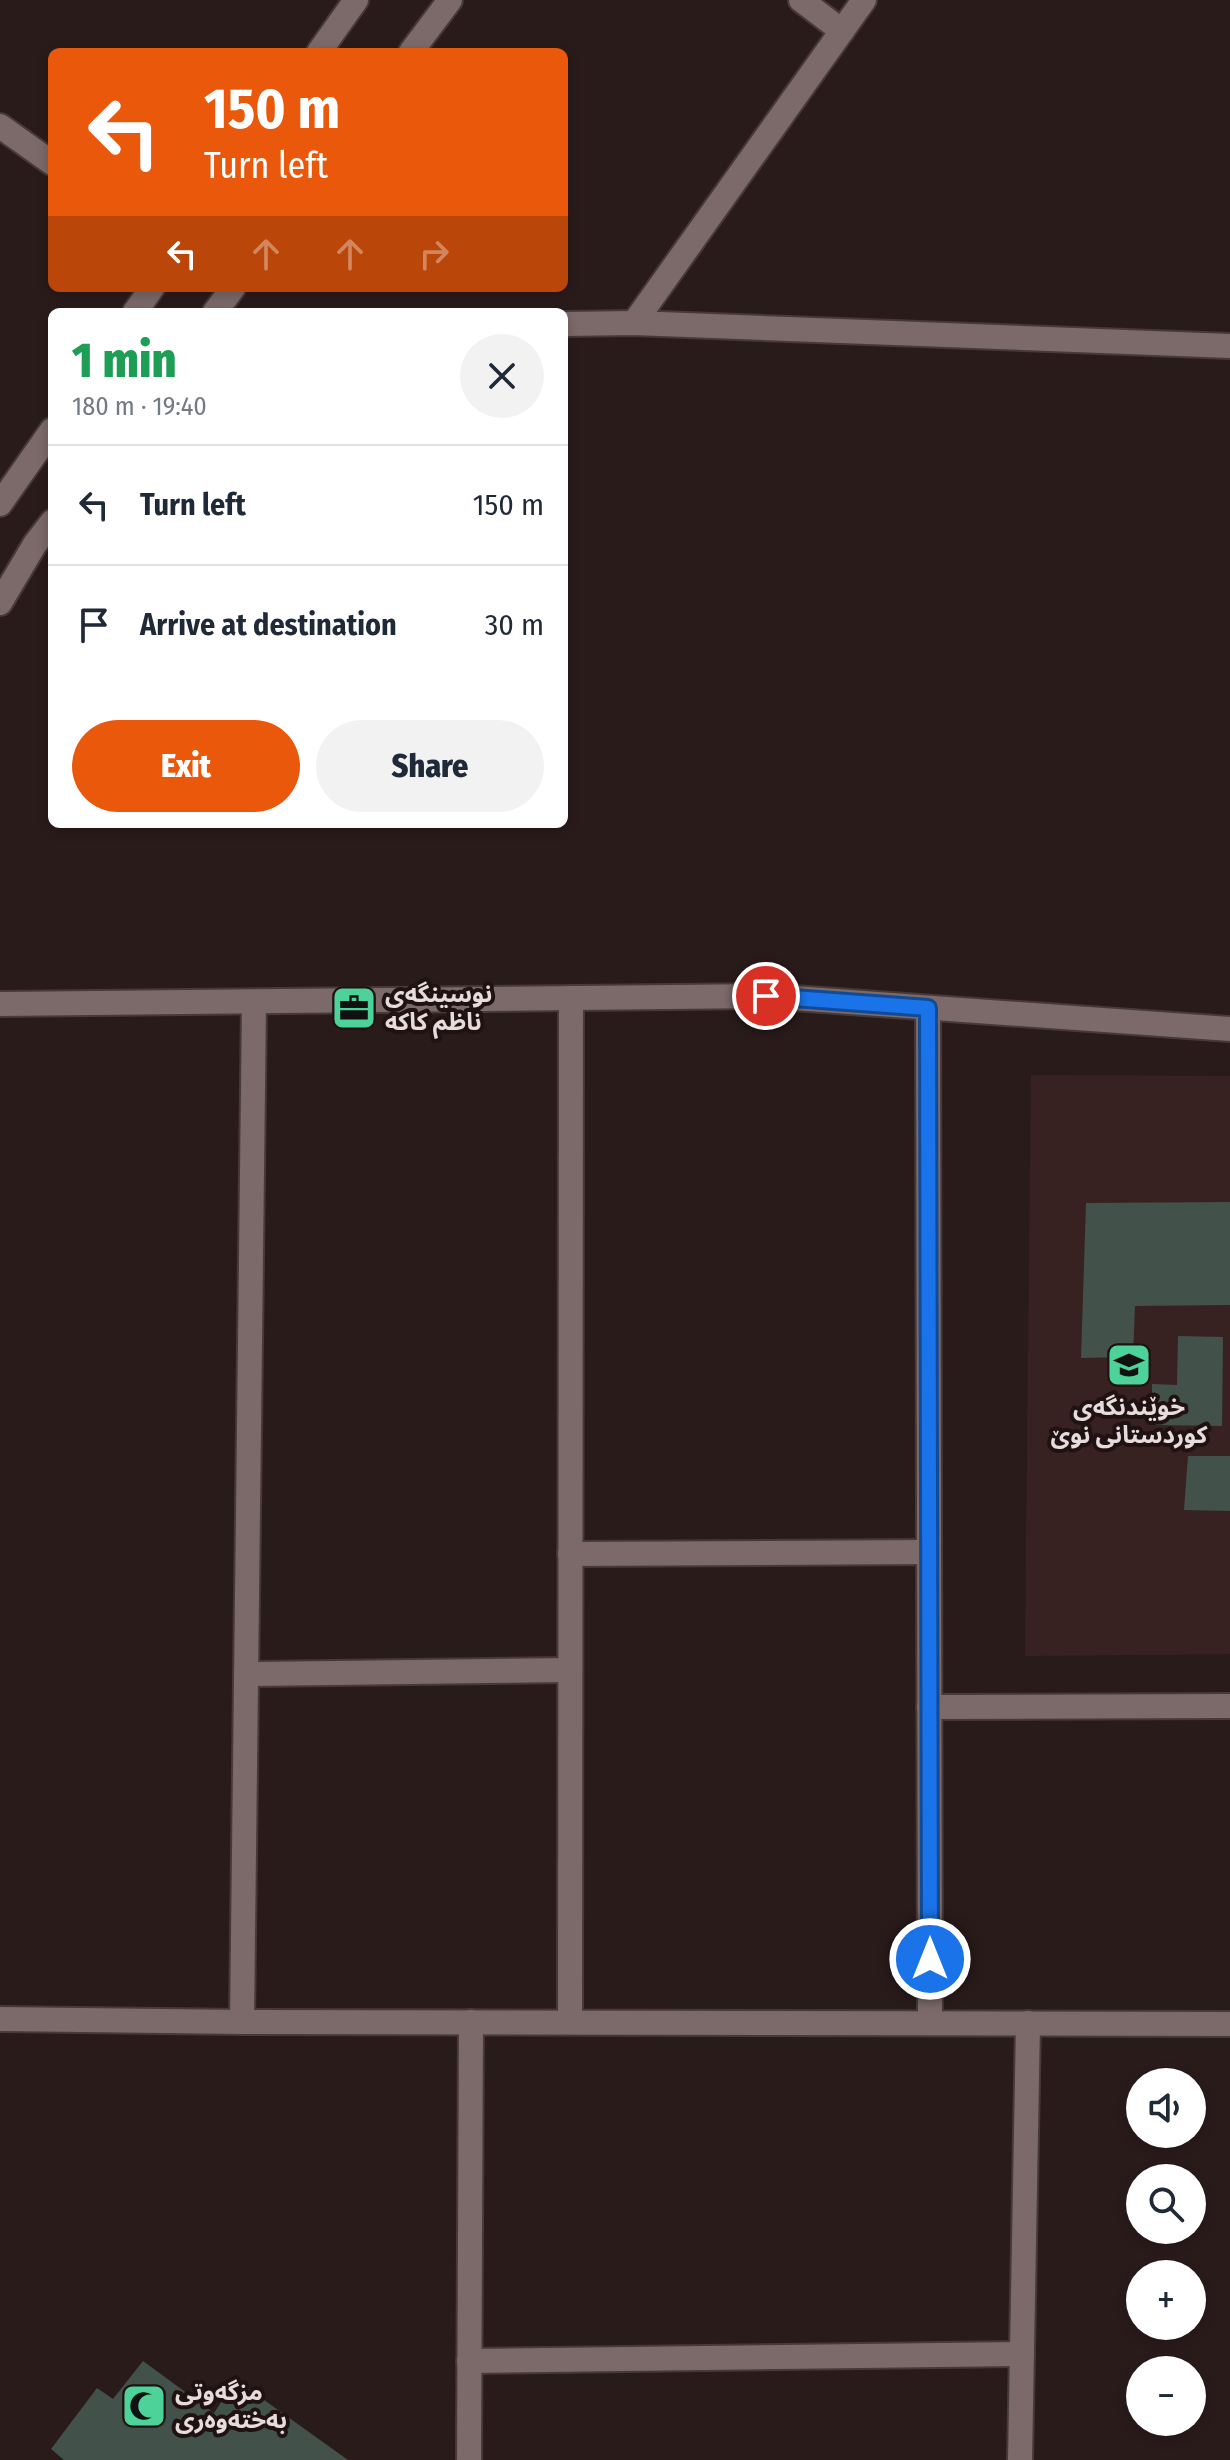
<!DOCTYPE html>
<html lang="en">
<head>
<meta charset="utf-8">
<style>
	:root { --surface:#fff; --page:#f2f2f3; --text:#1f2937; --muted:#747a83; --line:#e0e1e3; --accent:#ea580c }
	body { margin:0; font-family:"Fira Sans Condensed","Noto Sans Arabic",sans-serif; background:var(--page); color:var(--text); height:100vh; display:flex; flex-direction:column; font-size:30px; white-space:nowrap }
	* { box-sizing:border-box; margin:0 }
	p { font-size:26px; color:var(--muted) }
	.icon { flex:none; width:44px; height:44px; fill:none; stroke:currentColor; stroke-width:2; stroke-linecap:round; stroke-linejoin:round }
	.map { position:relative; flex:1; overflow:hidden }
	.panel { position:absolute; left:48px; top:308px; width:520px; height:520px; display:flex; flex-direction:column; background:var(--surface); border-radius:12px; box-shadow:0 4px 12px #0003 }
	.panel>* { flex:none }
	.guide { position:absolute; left:48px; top:48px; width:520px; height:244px; border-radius:12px; box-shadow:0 4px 12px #0003; background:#ea580c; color:#fff; overflow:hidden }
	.controls { position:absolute; left:1126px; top:2068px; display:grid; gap:16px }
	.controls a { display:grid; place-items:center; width:80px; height:80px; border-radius:50%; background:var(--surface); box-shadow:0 4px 12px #0003; font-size:40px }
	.pin { position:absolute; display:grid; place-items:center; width:68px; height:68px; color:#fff; margin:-34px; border:4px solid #fff; border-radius:50%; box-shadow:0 2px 8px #0007 }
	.me { position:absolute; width:88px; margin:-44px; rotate:0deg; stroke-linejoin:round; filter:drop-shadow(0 0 6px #0008) }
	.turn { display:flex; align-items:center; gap:28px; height:168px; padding:0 24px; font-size:36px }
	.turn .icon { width:104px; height:104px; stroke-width:2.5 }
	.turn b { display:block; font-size:56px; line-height:68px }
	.lanes { display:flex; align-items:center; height:76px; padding:0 24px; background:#0003; justify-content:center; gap:40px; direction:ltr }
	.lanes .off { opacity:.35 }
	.round { display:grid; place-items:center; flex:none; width:84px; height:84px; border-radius:42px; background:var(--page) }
	.overview { display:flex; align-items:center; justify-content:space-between; height:136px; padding:0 24px }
	h1 { font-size:48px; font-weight:800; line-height:60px; color:#1e9e55 }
	.action { display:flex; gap:16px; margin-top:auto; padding:16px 24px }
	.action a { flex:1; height:92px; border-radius:48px; background:var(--accent); color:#fff; font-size:32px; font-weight:800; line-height:92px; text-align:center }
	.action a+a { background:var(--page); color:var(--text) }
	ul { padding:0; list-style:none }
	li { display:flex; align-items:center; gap:24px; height:120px; padding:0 24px; border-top:2px solid var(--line) }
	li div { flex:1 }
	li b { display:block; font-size:30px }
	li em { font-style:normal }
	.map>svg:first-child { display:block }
	.built { fill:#382221 }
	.building { fill:#425149 }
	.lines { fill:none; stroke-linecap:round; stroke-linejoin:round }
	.street-casing { stroke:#453939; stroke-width:28 }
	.secondary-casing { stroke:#453939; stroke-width:28 }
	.street { stroke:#7c6969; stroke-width:24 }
	.secondary { stroke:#7c6969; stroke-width:24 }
	.route-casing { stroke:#114b97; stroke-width:20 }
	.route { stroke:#1a73e8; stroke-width:14 }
	.labels { text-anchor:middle; stroke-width:8; stroke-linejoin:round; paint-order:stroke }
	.poi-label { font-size:24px; font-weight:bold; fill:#e7dcdc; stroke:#201212; text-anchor:start }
</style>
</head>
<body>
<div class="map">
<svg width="1230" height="2460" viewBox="0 0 1230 2460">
	<rect width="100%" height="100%" fill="#2a1b1b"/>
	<path class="built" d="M1031,1075L1230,1076V1654L1025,1656Z"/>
	<g class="building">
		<path d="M1230,1202V1305L1135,1306L1133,1357L1081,1358L1086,1203Z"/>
		<path d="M1178,1336L1223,1337L1222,1426L1152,1425V1384L1177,1385Z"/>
		<path d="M1188,1456H1230V1511L1184,1510Z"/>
		<path d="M143,2361L214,2413L236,2380L348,2460H64L51,2449L97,2388L113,2399Z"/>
	</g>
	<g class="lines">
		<g class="street-casing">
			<g id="street">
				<path d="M801,0L842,31"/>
				<path d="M0,126L52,163"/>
				<path d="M634,323L864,0"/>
				<path d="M564,324L634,323L1230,346"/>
				<path d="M928,1008L930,2023"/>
				<path d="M570,1554L929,1552"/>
				<path d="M246,1674L570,1670"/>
				<path d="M929,1707L1230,1706"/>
				<path d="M0,2019L242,2022L1230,2024"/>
				<path d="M242,2022L254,1002"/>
				<path d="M570,2022L571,998"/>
				<path d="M469,2361L1022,2354"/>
				<path d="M469,2460L471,2022"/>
				<path d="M1020,2460L1028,2023"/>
			</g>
		</g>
		<g class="secondary-casing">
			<g id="secondary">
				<path d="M319,52L356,0"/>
				<path d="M411,52L450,0"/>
				<path d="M135,312L152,288"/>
				<path d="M215,312L233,288"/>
				<path d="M0,504L52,430"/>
				<path d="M0,603L35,544L52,522"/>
				<path d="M0,1004L766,996L1230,1029"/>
			</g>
		</g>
		<use href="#street" class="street"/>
		<use href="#secondary" class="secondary"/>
	</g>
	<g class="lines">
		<g class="route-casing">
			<path id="route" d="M766,996L928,1008L930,1959"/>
		</g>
		<use href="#route" class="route"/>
	</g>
	<defs>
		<g id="office-square" transform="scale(2.3)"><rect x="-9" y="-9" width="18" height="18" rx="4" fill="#4dd39a" stroke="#201212"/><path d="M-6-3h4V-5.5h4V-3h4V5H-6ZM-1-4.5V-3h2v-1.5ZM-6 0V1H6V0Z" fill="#111"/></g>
		<g id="school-square" transform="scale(2.3)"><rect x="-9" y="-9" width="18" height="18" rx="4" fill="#4dd39a" stroke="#201212"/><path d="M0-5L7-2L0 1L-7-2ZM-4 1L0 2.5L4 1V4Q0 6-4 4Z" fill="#111"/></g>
		<g id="mosque-square" transform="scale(2.3)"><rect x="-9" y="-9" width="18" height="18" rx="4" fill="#4dd39a" stroke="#201212"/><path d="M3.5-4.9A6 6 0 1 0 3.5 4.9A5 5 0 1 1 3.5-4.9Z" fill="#111"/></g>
	</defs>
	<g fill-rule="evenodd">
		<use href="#office-square" x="354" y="1008"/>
		<use href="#school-square" x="1129" y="1365"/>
		<use href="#mosque-square" x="144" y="2406"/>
	</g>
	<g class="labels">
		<g class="poi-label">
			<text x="385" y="1002">نوسینگەی<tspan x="385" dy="28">ناظم کاکە</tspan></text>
			<text x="1129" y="1415" text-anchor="middle">خوێندنگەی<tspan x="1129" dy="28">کوردستانی نوێ</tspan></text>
			<text x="175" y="2400">مزگەوتی<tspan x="175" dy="28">بەختەوەری</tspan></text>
		</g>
	</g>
</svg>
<div class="controls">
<a><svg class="icon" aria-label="sound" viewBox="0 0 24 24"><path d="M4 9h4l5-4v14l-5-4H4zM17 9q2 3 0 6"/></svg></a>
<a><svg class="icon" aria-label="search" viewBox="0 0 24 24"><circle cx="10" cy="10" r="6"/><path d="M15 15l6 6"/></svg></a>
<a>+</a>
<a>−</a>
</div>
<div class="pin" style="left:766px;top:996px;background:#d93025"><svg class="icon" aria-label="arrive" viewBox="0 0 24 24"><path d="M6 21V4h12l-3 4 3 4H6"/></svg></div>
<svg class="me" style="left:930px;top:1959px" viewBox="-20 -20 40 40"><circle r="17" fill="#1a73e8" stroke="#fff" stroke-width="3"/><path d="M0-11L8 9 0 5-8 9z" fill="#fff"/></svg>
<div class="guide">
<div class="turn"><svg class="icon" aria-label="left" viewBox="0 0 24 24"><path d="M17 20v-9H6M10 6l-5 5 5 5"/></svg><div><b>150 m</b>Turn left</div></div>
<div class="lanes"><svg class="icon" aria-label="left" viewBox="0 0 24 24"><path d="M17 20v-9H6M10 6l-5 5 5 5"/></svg><svg class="icon off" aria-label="ahead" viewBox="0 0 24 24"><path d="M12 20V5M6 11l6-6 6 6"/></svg><svg class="icon off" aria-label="ahead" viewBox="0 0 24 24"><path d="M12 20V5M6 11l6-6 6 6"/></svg><svg class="icon off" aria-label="right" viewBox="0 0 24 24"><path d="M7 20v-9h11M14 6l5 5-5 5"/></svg></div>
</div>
<section class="panel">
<div class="overview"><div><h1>1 min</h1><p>180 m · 19:40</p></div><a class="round"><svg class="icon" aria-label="close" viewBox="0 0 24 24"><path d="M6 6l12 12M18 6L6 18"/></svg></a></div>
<ul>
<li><svg class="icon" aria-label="left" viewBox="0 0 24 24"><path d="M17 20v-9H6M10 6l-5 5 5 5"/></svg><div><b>Turn left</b></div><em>150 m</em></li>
<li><svg class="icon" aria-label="arrive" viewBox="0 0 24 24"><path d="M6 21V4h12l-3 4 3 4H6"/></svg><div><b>Arrive at destination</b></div><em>30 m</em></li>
</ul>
<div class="action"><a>Exit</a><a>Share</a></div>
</section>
</div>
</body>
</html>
